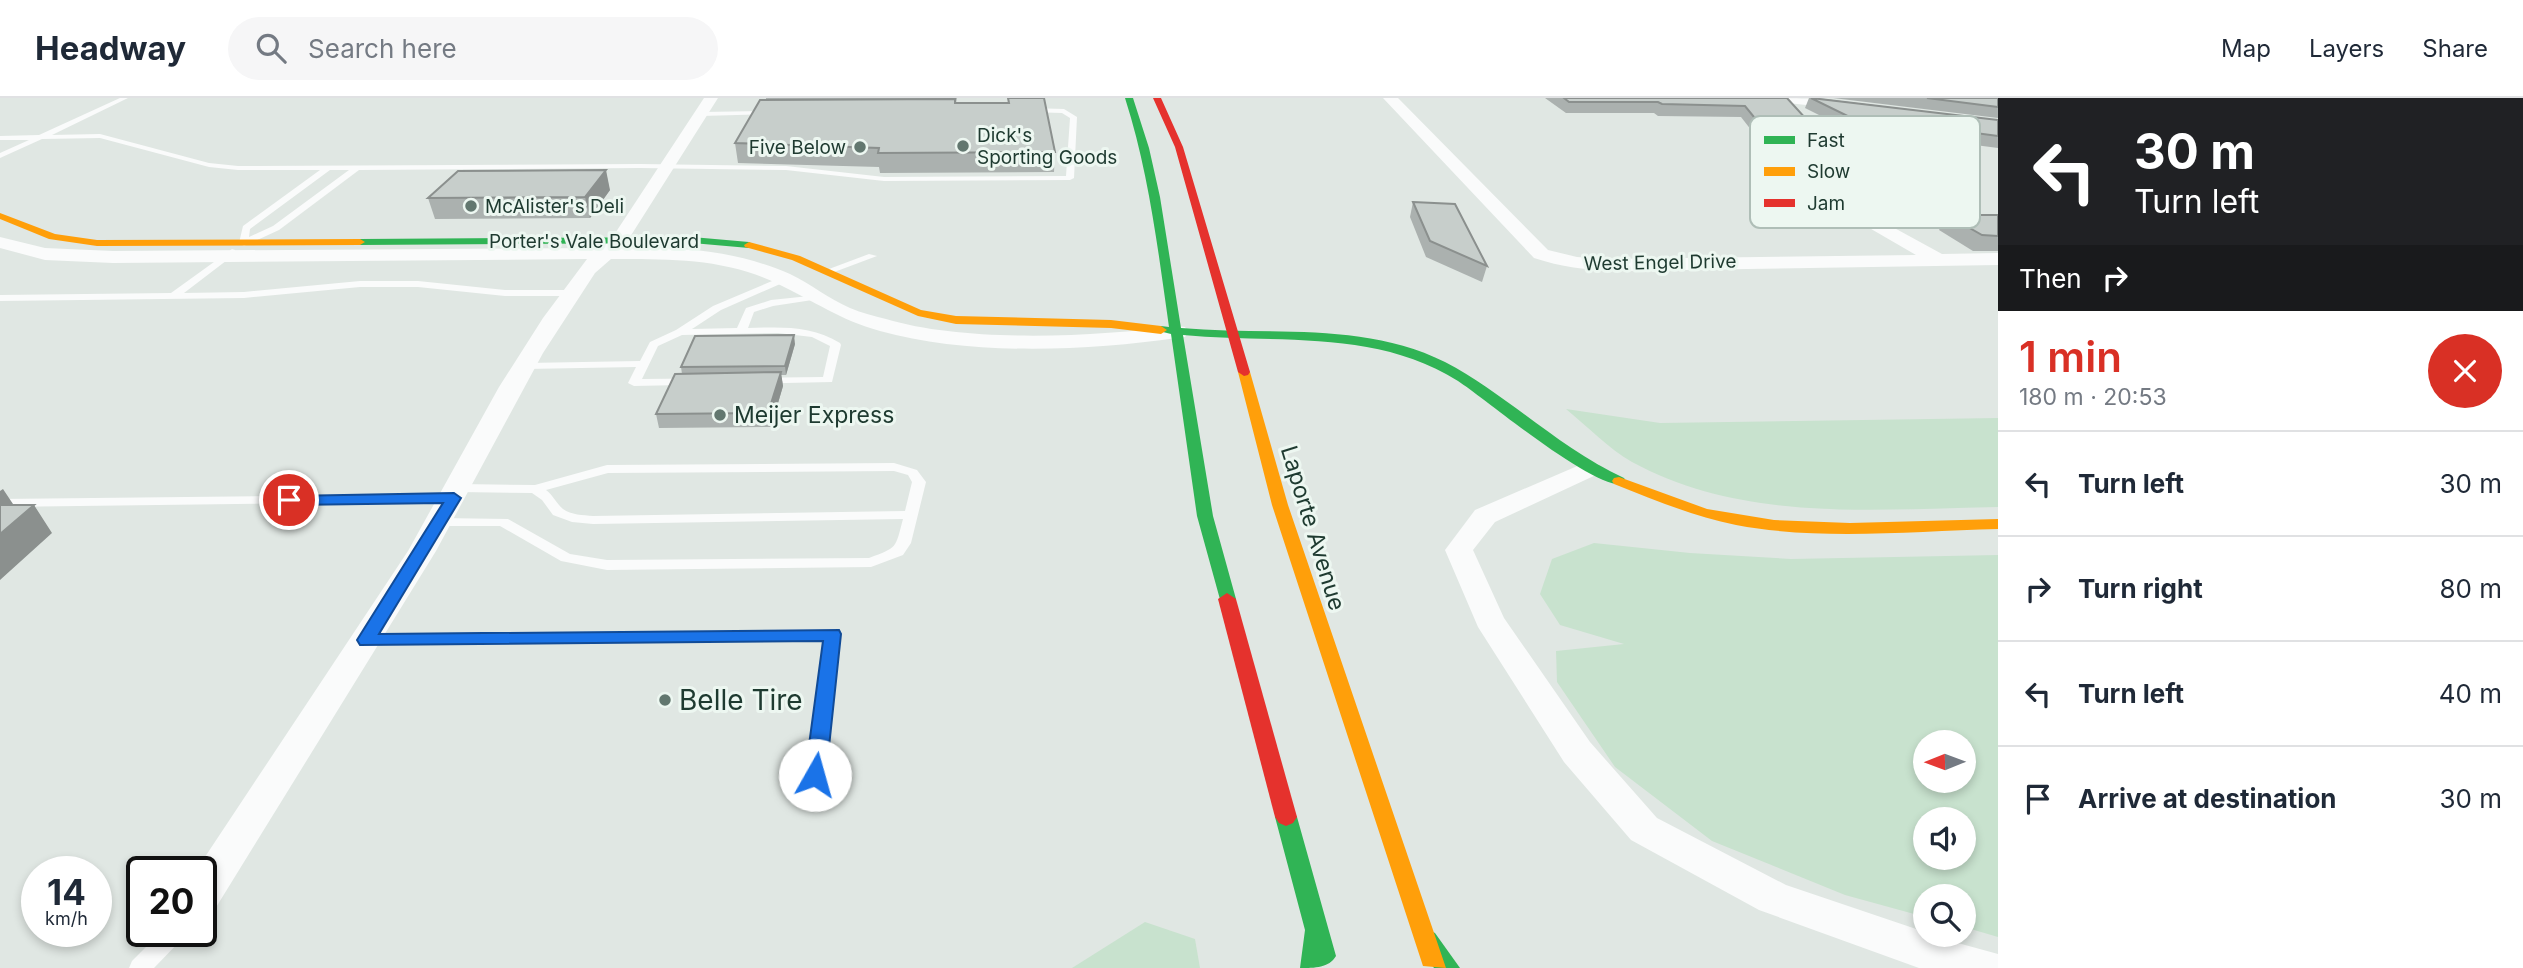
<!DOCTYPE html>
<html lang="en">
<head>
<meta charset="utf-8">
<style>
	:root { --surface:#fff; --page:#f6f6f7; --text:#1f2937; --muted:#747a83; --line:#e0e1e3; --accent:#d93025 }
	body { margin:0; font-family:Inter,sans-serif; background:var(--page); color:var(--text); height:100vh; display:flex; flex-direction:column; font-size:26px; white-space:nowrap }
	* { box-sizing:border-box; margin:0 }
	p { font-size:23px; color:var(--muted) }
	.icon { flex:none; width:38px; height:38px; fill:none; stroke:currentColor; stroke-width:2; stroke-linecap:round; stroke-linejoin:round }
	.map { position:relative; flex:1; overflow:hidden }
	.sheet { display:flex; flex-direction:column; background:var(--surface); width:525px }
	.sheet>* { flex:none }
	.banner { background:#202124; color:#fff; overflow:hidden }
	.needle { width:46px; rotate:269deg }
	.tools { position:absolute; left:1913px; top:632px; display:grid; gap:14px }
	.tools a { display:grid; place-items:center; width:63px; height:63px; border-radius:50%; background:var(--surface); box-shadow:0 4px 10px #0003; font-size:35px }
	.speed { position:absolute; left:21px; top:758px; display:flex; gap:14px; font-size:35px; font-weight:700; text-align:center }
	.speed>* { display:grid; place-content:center; width:91px; height:91px; border-radius:50%; background:var(--surface); box-shadow:0 4px 10px #0003; line-height:1 }
	.speed small { font-size:18px; font-weight:400 }
	.speed .limit { border:4px solid #111; border-radius:10px; background:#fff; color:#111 }
	.pin { position:absolute; display:grid; place-items:center; width:60px; height:60px; color:#fff; margin:-30px; border:4px solid #fff; border-radius:50%; box-shadow:0 2px 7px #0007 }
	.me { position:absolute; width:77px; margin:-38px; rotate:7deg; stroke-linejoin:round; filter:drop-shadow(0 0 5px #0008) }
	.turn { display:flex; align-items:center; gap:24px; height:147px; padding:0 21px; font-size:32px }
	.turn .icon { width:91px; height:91px; stroke-width:2.5 }
	.turn b { display:block; font-size:49px; line-height:60px }
	.then { display:flex; align-items:center; height:66px; padding:0 21px; background:#0003; gap:14px; font-size:26px }
	.round { display:grid; place-items:center; flex:none; width:74px; height:74px; border-radius:37px; background:var(--page) }
	.headline { display:flex; align-items:center; justify-content:space-between; height:119px; padding:0 21px }
	h1 { font-size:42px; font-weight:600; line-height:52px; color:var(--accent) }
	ul { padding:0; list-style:none }
	li { display:flex; align-items:center; gap:21px; height:105px; padding:0 21px; border-top:2px solid var(--line) }
	li div { flex:1 }
	li b { display:block; font-size:26px }
	li em { font-style:normal }
	header { display:flex; align-items:center; gap:42px; box-sizing:border-box; height:98px; padding:0 35px; background:var(--surface); border-bottom:2px solid var(--line) }
	header strong { font-size:33px }
	nav { display:flex; gap:38px; margin-inline-start:auto; font-size:24px }
	.search { width:490px; height:63px; background:var(--page); display:flex; align-items:center; gap:18px; box-sizing:border-box; padding:0 24px; border-radius:38px; color:var(--muted); font-size:26px }
	main { display:flex; flex:1; min-height:0 }
	.map>svg:first-child { display:block }
	.green { fill:#c8e2ce; fill-rule:evenodd }
	.lines { fill:none; stroke-linecap:round; stroke-linejoin:round }
	.lane { fill:#fafbfb; fill-rule:evenodd }
	.street { fill:#fafbfb; fill-rule:evenodd }
	.fast { fill:#30b455; fill-rule:evenodd }
	.slow { fill:#ff9f0a; fill-rule:evenodd }
	.jam { fill:#e5322d; fill-rule:evenodd }
	.wall { fill:#abb1af }
	.shaded-wall { fill:#8b908e }
	.building { fill:#c7cecb; stroke:#8b908e; stroke-width:2 }
	.route { fill:#1a73e8; stroke:#114b97; stroke-width:2 }
	.poi-dot { fill:#62776f; stroke:#edf7f1; stroke-width:2.5 }
	.labels { text-anchor:middle; stroke-width:6; stroke-linejoin:round; paint-order:stroke }
	.far-poi-label { font-size:19px; fill:#1e3a30; stroke:#edf7f1; text-anchor:start }
	.far-street-label { font-size:19px; fill:#1e3a30; stroke:#edf7f1 }
	.poi-label { font-size:23px; fill:#1e3a30; stroke:#edf7f1; text-anchor:start }
	.street-label { font-size:23px; fill:#1e3a30; stroke:#edf7f1 }
	.near-poi-label { font-size:28px; fill:#1e3a30; stroke:#edf7f1; text-anchor:start }
	.key { fill:#edf7f1; stroke:#afbeb7; stroke-width:2 }
	.key-label { font-size:19px; fill:#1e3a30 }
</style>
</head>
<body>
<header>
<strong>Headway</strong>
<div class="search"><svg class="icon" aria-label="search" viewBox="0 0 24 24"><circle cx="10" cy="10" r="6"/><path d="M15 15l6 6"/></svg>Search here</div>
<nav><a>Map</a><a>Layers</a><a>Share</a></nav>
</header>
<main>
<div class="map">
<svg width="1998" height="870" viewBox="0 0 1998 870">
	<rect width="100%" height="100%" fill="#e0e7e3"/>
	<g class="green">
		<path d="M1566,311L1660,325L1998,320V409C1874,411 1745,425 1632,364C1609,351 1587,328 1566,311Z"/>
		<path d="M1594,445L1690,455L1791,461L1998,457V839L1964,829V798H1925V819L1845,797L1712,743L1615,669L1557,584L1556,553L1624,546L1560,527L1540,496L1552,461ZM1964,644V682H1925V644ZM1964,721V760H1925V721Z"/>
		<path d="M1145,824L1195,841L1200,870H1072Z"/>
	</g>
	<g class="lines">
		<g class="lane">
			<path d="M120,0H128L52,37L100,36L209,65L238,68L640,66L786,68L884,79L1066,78L1070,20L1062,15L1030,14L1027,12L1030,10L1064,11L1077,19L1074,80L1070,82L884,83L786,72L640,70L359,72L279,132L244,148L239,145L243,128L320,72H238L209,69L100,40L42,41L0,60V55L29,42H0V38L39,37ZM330,72H349L273,128L249,139L250,131Z"/>
			<path d="M772,13L774,16L701,18L698,16L701,14Z"/>
			<path d="M232,151L235,152V156L184,195L244,194L360,183H418L505,192H572L577,195L572,198H505L418,189H360L244,200L0,203V197L171,195Z"/>
			<path d="M869,156L877,158L829,176L821,174Z"/>
			<path d="M784,178L787,179V183L721,212L692,231L737,230L746,210L771,202L819,197V201L773,208L754,214L748,230C780,229 812,227 840,245L841,247L832,284L634,288L628,285L636,269L526,271L520,268L526,265L640,263L650,244L676,232L713,208ZM778,235L812,239L830,248L823,279L642,281L658,248L682,237Z"/>
			<path d="M894,365L917,372L926,384L911,445L903,457L871,469L607,472L561,463L500,428H440L433,424L440,420L508,421L570,456L607,462L869,460C898,449 895,451 903,421L593,426L572,424L553,417L542,402L532,395L459,394L452,390L459,386L535,387L607,367ZM894,373L908,377L912,384L905,413L593,418C583,417 571,417 563,411C556,405 553,397 546,392L608,375Z"/>
			<path d="M454,396L461,400L459,403L0,409V401Z"/>
			<path d="M833,531L839,532L841,536L824,677L821,682L815,684L809,682L806,677L824,541L366,547L360,546L358,542L360,538L366,537Z"/>
			<path d="M162,833H186L183,840L154,870H129L132,863Z"/>
		</g>
		<g class="street">
			<path d="M704,0H718L623,150C683,149 734,152 790,176C811,186 829,201 850,210C862,215 874,218 886,221C966,245 1094,239 1177,228L1185,229L1188,234L1185,239L1177,240C1086,253 969,258 880,233C840,222 814,203 778,186C726,160 668,161 611,161L595,175L543,255L436,453L215,811L201,816V774H195L408,453L499,289L543,220L587,161L113,165L45,162L0,150V139L45,150L113,153L602,150L612,140Z"/>
			<path d="M1383,0H1398L1548,152L1577,159L1604,161L1916,157L1828,106L1826,102L1828,98L1834,97L1942,156L1998,155V167L1614,173C1586,172 1561,169 1534,160Z"/>
			<path d="M1771,0C1790,0 1837,0 1851,7L1844,11L1778,4Z"/>
			<path d="M1589,363L1598,366L1602,371L1598,376L1495,424L1473,452L1504,520L1590,644L1657,720L1786,787L1925,834V836L1998,856V870H1919L1759,812L1631,742L1564,664L1478,529L1445,452L1475,412Z"/>
		</g>
		<g class="fast">
			<path d="M1125,0H1133L1149,50L1160,99L1181,230C1269,238 1363,223 1445,264C1508,297 1557,349 1624,380L1626,383L1624,386C1595,393 1487,302 1458,283C1374,230 1277,246 1183,237L1213,418L1236,501L1227,507L1221,505L1197,418L1171,236L1155,232L1161,228L1169,229C1158,152 1149,75 1125,0Z"/>
			<path d="M692,139L749,144L754,147L749,150L692,145L360,147L355,144L360,141Z"/>
			<path d="M1286,710L1293,713L1297,719L1336,858C1329,870 1315,870 1300,870L1305,832L1275,719L1279,713Z"/>
			<path d="M1427,831L1435,835L1460,870H1434L1415,842L1419,835Z"/>
		</g>
		<g class="slow">
			<path d="M0,115L55,136L97,142L360,141L365,144L360,147L97,148L49,141L0,121Z"/>
			<path d="M749,144L800,158L921,212L956,218L1111,222L1161,228L1167,232L1161,236L1111,230L956,226L918,218L792,162L745,149L744,147Z"/>
			<path d="M1244,270L1250,274L1288,407L1446,870L1423,868L1272,407L1238,274Z"/>
			<path d="M1619,379L1707,411L1774,422L1850,425L1998,421V431C1912,433 1821,443 1736,427C1693,418 1654,402 1614,386L1612,383L1614,380Z"/>
		</g>
		<g class="jam">
			<path d="M1153,0H1161L1183,49L1250,274L1248,277L1244,278L1238,274L1175,49Z"/>
			<path d="M1227,495L1236,501L1297,719L1293,725L1286,728L1279,725L1275,719L1218,501Z"/>
		</g>
	</g>
	<g class="wall">
		<path d="M766,0H957L956,5L1055,54L1054,74L880,75L879,69L738,65L735,45L766,2Z"/>
		<path d="M1545,0H1787L1848,67L1842,80L1784,74L1741,19L1658,18L1654,15H1566Z"/>
		<path d="M1809,0H1817L1998,22V50L1868,33L1865,40L1805,10Z"/>
		<path d="M1833,0H1998V20Z"/>
		<path d="M610,92L590,120L435,121L428,100Z"/>
		<path d="M1413,104L1487,168L1482,184L1426,159L1410,119Z"/>
		<path d="M1947,117H1998V153H1973L1939,132Z"/>
		<path d="M795,246L786,277H781L783,288L771,329L659,330L656,316L682,276L681,269Z"/>
	</g>
	<g class="shaded-wall">
		<path d="M606,72L610,92L590,120L585,99Z"/>
		<path d="M794,237L795,246L786,277L785,268Z"/>
		<path d="M781,274L783,288L771,329L768,315Z"/>
		<path d="M3,391L21,418L34,407L52,435L0,482V393Z"/>
	</g>
	<g class="building">
		<path d="M1008,0H1044L1055,54L878,55L879,50L735,45L760,2L955,1V5H1009Z"/>
		<path d="M1564,0H1787L1848,67L1789,62L1745,8L1662,6L1658,4H1569Z"/>
		<path d="M1811,0L1998,22V38L1872,21L1870,29Z"/>
		<path d="M1927,0H1998V9Z"/>
		<path d="M606,72L585,99L428,100L458,73Z"/>
		<path d="M1413,104L1455,106L1487,168L1430,143Z"/>
		<path d="M1947,117H1998V138L1982,137Z"/>
		<path d="M794,237L785,268L681,269L695,238Z"/>
		<path d="M781,274L768,315L656,316L675,276Z"/>
		<path d="M0,407H34L0,436Z"/>
	</g>
	<path class="route" d="M454,395L461,400L379,536L839,532L841,536L826,677L823,683L815,685L808,683L805,677L823,543L360,547L357,542L443,405L289,407L281,402L289,398Z"/>
	<g class="poi-dot">
		<circle cx="963" cy="48" r="7"/>
		<circle cx="860" cy="49" r="7"/>
		<circle cx="471" cy="108" r="7"/>
		<circle cx="720" cy="317" r="7"/>
		<circle cx="665" cy="602" r="7"/>
	</g>
	<g class="labels">
		<g class="far-poi-label">
			<text x="977" y="44">Dick's<tspan x="977" dy="22">Sporting Goods</tspan></text>
			<text x="846" y="56" text-anchor="end">Five Below</text>
			<text x="485" y="115">McAlister's Deli</text>
		</g>
		<g class="far-street-label">
			<text x="594" y="150">Porter's Vale Boulevard</text>
			<text transform="translate(1660 164) rotate(-1)" y="7">West Engel Drive</text>
		</g>
		<g class="poi-label">
			<text x="734" y="325">Meijer Express</text>
		</g>
		<g class="street-label">
			<text transform="translate(1313 430) rotate(73)" y="8">Laporte Avenue</text>
		</g>
		<g class="near-poi-label">
			<text x="679" y="612">Belle Tire</text>
		</g>
	</g>
	<rect x="1750" y="18" width="230" height="112" rx="10" class="key"/>
	<rect x="1764" y="38" width="31" height="8" fill="#30b455"/>
	<rect x="1764" y="69" width="31" height="9" fill="#ff9f0a"/>
	<rect x="1764" y="101" width="31" height="8" fill="#e5322d"/>
	<g class="key-label">
		<text x="1807" y="49">Fast</text>
		<text x="1807" y="80">Slow</text>
		<text x="1807" y="112">Jam</text>
	</g>
</svg>
<div class="tools">
<a><svg class="needle" viewBox="-14 -14 28 28"><path d="M0-13l5 13h-10z" fill="#e53935"/><path d="M0 13l5-13h-10z" fill="#747a83"/></svg></a>
<a><svg class="icon" aria-label="sound" viewBox="0 0 24 24"><path d="M4 9h4l5-4v14l-5-4H4zM17 9q2 3 0 6"/></svg></a>
<a><svg class="icon" aria-label="search" viewBox="0 0 24 24"><circle cx="10" cy="10" r="6"/><path d="M15 15l6 6"/></svg></a>
</div>
<div class="speed"><div>14<small>km/h</small></div><div class="limit">20</div></div>
<div class="pin" style="left:289px;top:402px;background:#d93025"><svg class="icon" aria-label="arrive" viewBox="0 0 24 24"><path d="M6 21V4h12l-3 4 3 4H6"/></svg></div>
<svg class="me" style="left:815px;top:677px" viewBox="-20 -20 40 40"><circle r="19" fill="#fff"/><path d="M0-13L10 11 0 6-10 11z" fill="#1a73e8"/></svg>
</div>
<section class="sheet">
<div class="banner">
<div class="turn"><svg class="icon" aria-label="left" viewBox="0 0 24 24"><path d="M17 20v-9H6M10 6l-5 5 5 5"/></svg><div><b>30 m</b>Turn left</div></div>
<div class="then">Then<svg class="icon" aria-label="right" viewBox="0 0 24 24"><path d="M7 20v-9h11M14 6l5 5-5 5"/></svg></div>
</div>
<div class="headline"><div><h1>1 min</h1><p>180 m · 20:53</p></div><a class="round" style="background:#d93025;color:#fff"><svg class="icon" aria-label="close" viewBox="0 0 24 24"><path d="M6 6l12 12M18 6L6 18"/></svg></a></div>
<ul>
<li><svg class="icon" aria-label="left" viewBox="0 0 24 24"><path d="M17 20v-9H6M10 6l-5 5 5 5"/></svg><div><b>Turn left</b></div><em>30 m</em></li>
<li><svg class="icon" aria-label="right" viewBox="0 0 24 24"><path d="M7 20v-9h11M14 6l5 5-5 5"/></svg><div><b>Turn right</b></div><em>80 m</em></li>
<li><svg class="icon" aria-label="left" viewBox="0 0 24 24"><path d="M17 20v-9H6M10 6l-5 5 5 5"/></svg><div><b>Turn left</b></div><em>40 m</em></li>
<li><svg class="icon" aria-label="arrive" viewBox="0 0 24 24"><path d="M6 21V4h12l-3 4 3 4H6"/></svg><div><b>Arrive at destination</b></div><em>30 m</em></li>
</ul>
</section>
</main>
</body>
</html>
